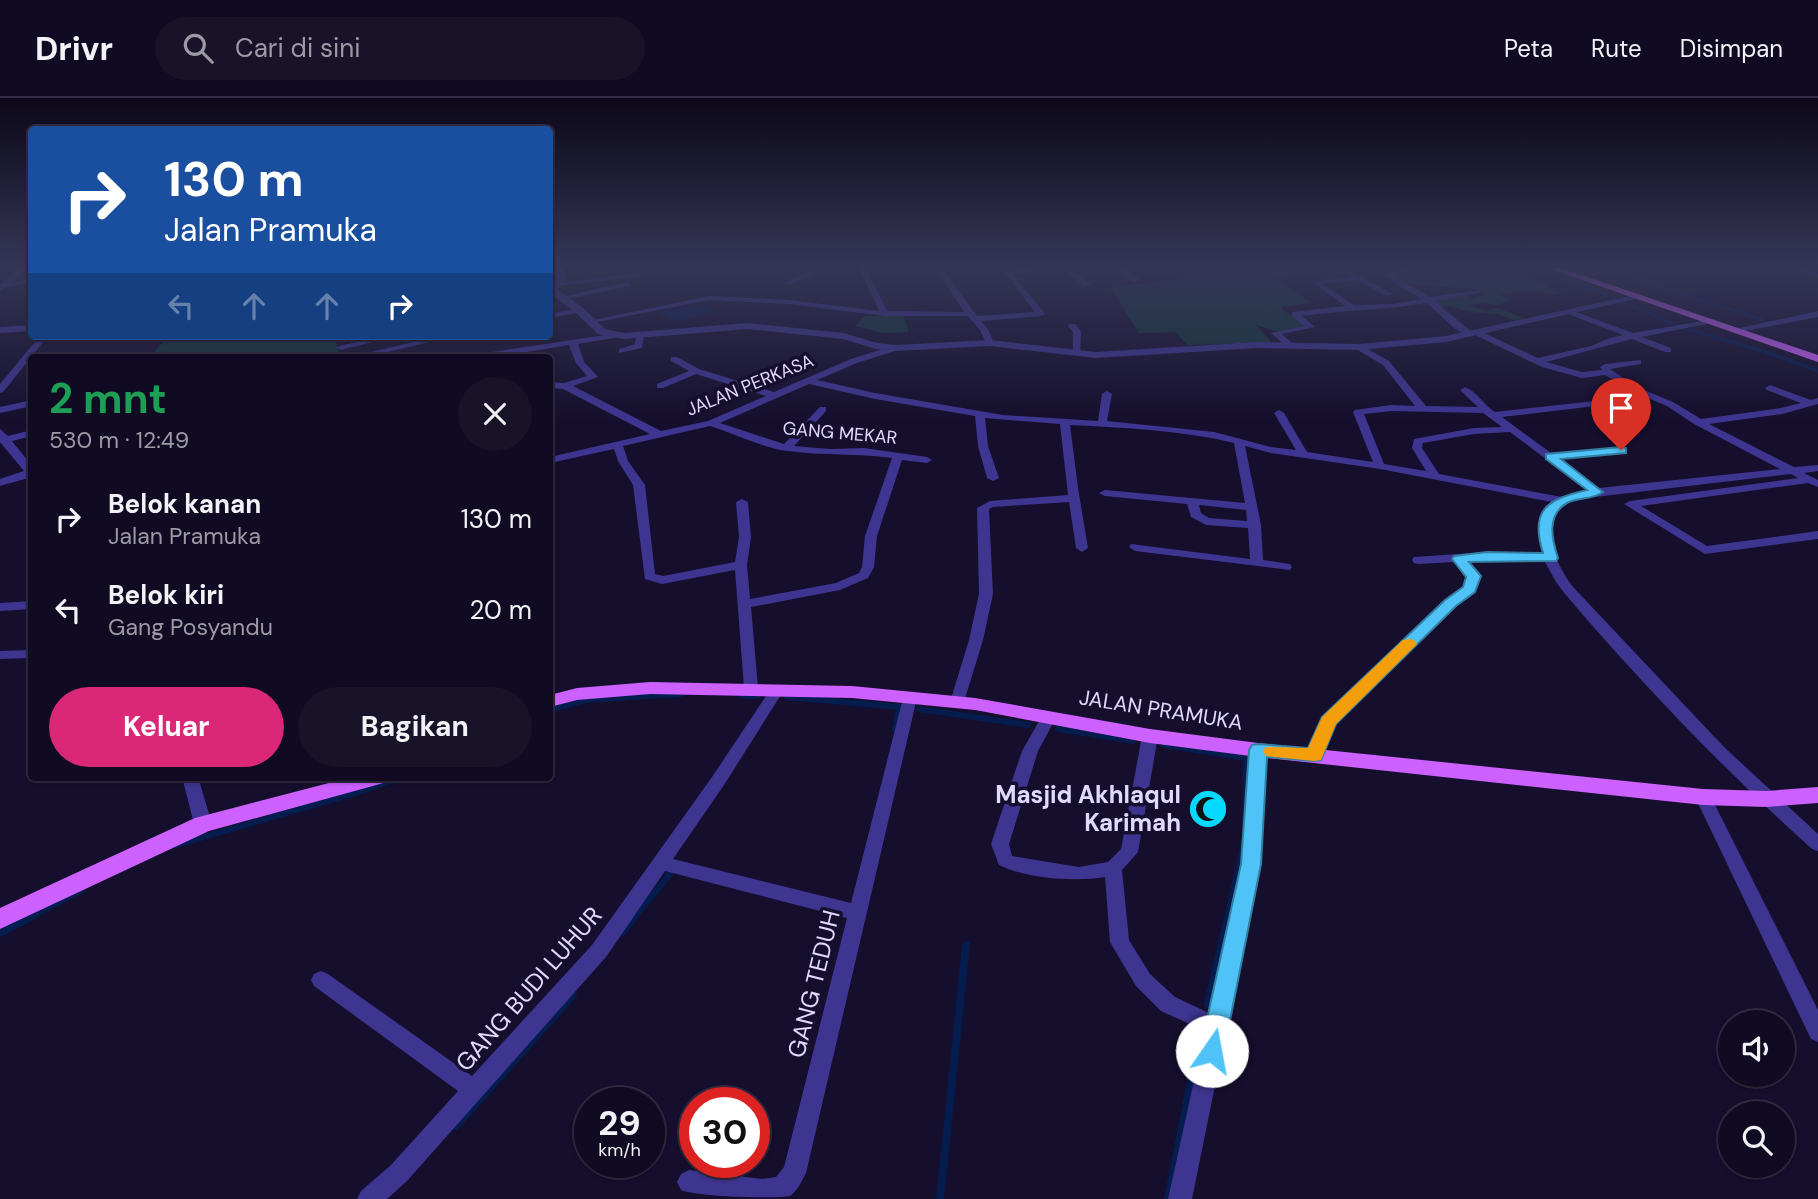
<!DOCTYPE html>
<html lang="id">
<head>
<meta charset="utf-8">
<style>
	:root { --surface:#100a22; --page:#19132a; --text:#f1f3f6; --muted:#9c9aa5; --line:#302b40; --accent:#db2777 }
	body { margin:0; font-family:"DM Sans",sans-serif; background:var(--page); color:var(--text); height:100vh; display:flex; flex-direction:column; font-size:26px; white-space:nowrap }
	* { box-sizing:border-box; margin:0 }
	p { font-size:23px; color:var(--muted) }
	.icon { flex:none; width:38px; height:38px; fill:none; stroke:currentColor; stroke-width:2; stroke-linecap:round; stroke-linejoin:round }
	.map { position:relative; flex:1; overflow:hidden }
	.drawer { position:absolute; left:28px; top:256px; width:525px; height:427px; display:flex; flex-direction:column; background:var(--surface); border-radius:7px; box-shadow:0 2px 5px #0004,0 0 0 2px var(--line) }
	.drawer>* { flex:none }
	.top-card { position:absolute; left:28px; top:28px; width:525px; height:214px; border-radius:7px; box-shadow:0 2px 5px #0004,0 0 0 2px var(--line); background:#1a4fa0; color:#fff; overflow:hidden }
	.fabs { position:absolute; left:1718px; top:912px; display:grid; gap:14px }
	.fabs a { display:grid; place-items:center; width:77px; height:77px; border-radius:50%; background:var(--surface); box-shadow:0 2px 5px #0004,0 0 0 2px var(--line); font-size:35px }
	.speed { position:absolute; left:574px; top:989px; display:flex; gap:14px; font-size:35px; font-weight:700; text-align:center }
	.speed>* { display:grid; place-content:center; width:91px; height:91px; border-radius:50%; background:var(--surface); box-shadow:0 2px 5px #0004,0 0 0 2px var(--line); line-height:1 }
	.speed small { font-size:18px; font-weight:400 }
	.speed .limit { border:10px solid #d22; background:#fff; color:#111 }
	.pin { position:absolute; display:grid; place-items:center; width:60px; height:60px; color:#fff; margin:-72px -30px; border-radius:50% 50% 50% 0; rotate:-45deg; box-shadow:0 0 7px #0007 }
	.pin .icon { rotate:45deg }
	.me { position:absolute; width:77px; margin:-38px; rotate:12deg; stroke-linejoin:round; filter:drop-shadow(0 0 5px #0008) }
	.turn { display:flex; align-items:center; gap:24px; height:147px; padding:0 21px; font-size:32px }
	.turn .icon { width:91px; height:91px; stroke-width:2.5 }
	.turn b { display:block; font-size:49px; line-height:60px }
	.lanes { display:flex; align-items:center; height:66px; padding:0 21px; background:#0003; justify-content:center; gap:35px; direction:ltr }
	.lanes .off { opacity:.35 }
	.round { display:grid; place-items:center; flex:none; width:74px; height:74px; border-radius:37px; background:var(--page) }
	.summary { display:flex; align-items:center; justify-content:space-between; height:119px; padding:0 21px }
	h1 { font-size:42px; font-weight:700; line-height:52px; color:#1e9e55 }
	.button { display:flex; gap:14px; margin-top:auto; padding:14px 21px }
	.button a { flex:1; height:80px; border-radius:42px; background:var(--accent); color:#fff; font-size:28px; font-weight:700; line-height:80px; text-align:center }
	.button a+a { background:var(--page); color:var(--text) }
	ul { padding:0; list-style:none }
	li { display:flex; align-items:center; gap:21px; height:91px; padding:0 21px }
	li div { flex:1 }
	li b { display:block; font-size:26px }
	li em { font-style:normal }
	header { display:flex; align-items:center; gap:42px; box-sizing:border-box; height:98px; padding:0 35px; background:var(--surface); border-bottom:2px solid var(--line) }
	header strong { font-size:33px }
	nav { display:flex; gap:38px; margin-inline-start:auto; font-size:24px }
	.search { width:490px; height:63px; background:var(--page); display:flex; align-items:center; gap:18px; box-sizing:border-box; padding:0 24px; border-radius:38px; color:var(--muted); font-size:26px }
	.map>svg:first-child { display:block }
	.green { fill:#113737 }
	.water { fill:#051c4f }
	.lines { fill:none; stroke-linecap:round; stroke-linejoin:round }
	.stream-far3 { stroke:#051c4f; stroke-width:3.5 }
	.stream-far2 { stroke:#051c4f; stroke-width:5 }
	.stream-far1 { stroke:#051c4f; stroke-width:6 }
	.stream { stroke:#051c4f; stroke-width:8 }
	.minor { fill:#3d3590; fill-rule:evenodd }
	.tertiary { fill:#3d3590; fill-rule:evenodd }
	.primary { fill:#cc61ff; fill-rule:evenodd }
	.route { fill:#4fc3f7; stroke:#337fa1; stroke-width:2 }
	.slow { fill:#f59e0b }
	.labels { text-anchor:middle; stroke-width:7; stroke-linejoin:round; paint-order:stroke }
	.far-street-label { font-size:18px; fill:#e0daff; stroke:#150e2d }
	.street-label { font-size:21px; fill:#e0daff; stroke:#150e2d }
	.near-poi-label { font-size:24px; font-weight:bold; fill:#e0daff; stroke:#150e2d; text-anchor:end }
	.near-street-label { font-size:24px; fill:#e0daff; stroke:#150e2d }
</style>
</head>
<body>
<header>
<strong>Drivr</strong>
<div class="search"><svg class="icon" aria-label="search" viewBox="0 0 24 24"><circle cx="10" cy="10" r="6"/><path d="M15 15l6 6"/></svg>Cari di sini</div>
<nav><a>Peta</a><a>Rute</a><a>Disimpan</a></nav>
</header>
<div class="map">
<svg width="1818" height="1101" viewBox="0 0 1818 1101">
	<rect width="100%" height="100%" fill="#150e2d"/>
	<g class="green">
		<path d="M1209,170H1278L1289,176L1276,182L1312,205L1282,209V212L1301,223L1304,229L1278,234L1256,227L1272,244L1187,247L1176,234L1139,235L1110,189L1178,182Z"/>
		<path d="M1467,170C1480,170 1489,176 1501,178C1514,180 1521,171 1534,176L1525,177L1527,179L1551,187L1544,188L1562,195C1550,198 1543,194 1532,193C1521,193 1511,195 1501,197L1511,202L1495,208L1486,205L1469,207L1486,213L1498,210L1528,222L1518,224L1497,216L1470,214L1449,208L1440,209L1434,204L1463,197L1473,200L1485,196L1483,193C1458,187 1411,192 1392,178L1394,175L1401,178L1446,173L1475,177L1465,171Z"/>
		<path d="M864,218H903L909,234L882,235L856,228Z"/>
		<path d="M168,238H334L340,259H150Z"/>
	</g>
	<path class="water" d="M699,206L715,215L674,223L659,214Z"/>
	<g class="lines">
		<g class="stream-far3">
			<path d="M1535,170L1603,195L1678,228L1769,255L1818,273"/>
			<path d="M1605,170L1763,222"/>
		</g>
		<path class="stream-far2" d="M673,597L681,596"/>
		<g class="stream-far1">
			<path d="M743,598H758"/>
			<path d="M787,599L900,609"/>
			<path d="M919,611L1028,627"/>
			<path d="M550,612L585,602L681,596"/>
			<path d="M1058,631L1133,643"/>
			<path d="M895,632L899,609"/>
			<path d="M1164,647L1246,660L1245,729"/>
			<path d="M176,747L359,694L401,679"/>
			<path d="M29,820L82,792"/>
			<path d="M634,820L673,772"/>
			<path d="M1227,820L1245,739"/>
		</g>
		<g class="stream">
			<path d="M622,834L635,818"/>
			<path d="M0,835L33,818"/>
			<path d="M1208,906L1228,818"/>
			<path d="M456,1028L573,897"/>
			<path d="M940,1101L966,847"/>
			<path d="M1168,1101L1201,932"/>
		</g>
		<g class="minor">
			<path d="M18,170H26L12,184L32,181V185L6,189L0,193V187Z"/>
			<path d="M816,170H825L791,187L784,185Z"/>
			<path d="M859,170H866L887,213L964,214L936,170H942L977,218L1035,214L1001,170L1009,172L1069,170L1091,186L1084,188L1062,170L1013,176L1045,216L1041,218L981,223L988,231L994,245L990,248L987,247L980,232L968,218H885L789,206L710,202L592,225L588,223L710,198L789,202L879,213Z"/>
			<path d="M1115,170H1123L1140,182L1133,184Z"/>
			<path d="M1163,170H1173L1174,171L1170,173Z"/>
			<path d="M1338,170H1345L1393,196L1386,198L1357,182L1323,186L1354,207L1394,206L1422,201L1397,187L1385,176L1403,170H1413L1395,178L1430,199L1480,192L1481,194L1477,196L1435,203L1473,235L1480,233L1538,260L1591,248L1609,240L1623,237L1568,216V212H1571L1633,235L1714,221L1715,223L1711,225L1642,239L1671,250V254H1665L1632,241L1546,264L1582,274L1602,272L1600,269L1605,266L1641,262V266L1610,271L1637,289L1673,304L1701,321L1781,310L1801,305L1767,292L1765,290L1770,287L1811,302L1818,300V306L1782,316L1709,326L1794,369L1818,367V373L1804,375L1818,382V389L1808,385L1641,408L1707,448L1818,433V441L1705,456L1624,406L1630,403L1798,380L1791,376L1578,401C1533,414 1553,464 1574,490L1725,650L1818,736V753L1812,751C1724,672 1642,586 1565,496L1556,484L1545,464L1467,463L1479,478L1475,494L1456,508L1335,626L1320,661H1308L1306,657L1323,619L1446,502L1464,489L1467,478L1455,464L1418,466L1414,465L1412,462L1414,459L1487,454L1543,456C1537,436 1536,418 1552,404L1380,371L1271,355L1245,348L1261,427L1263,462L1290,466L1292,469L1290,472L1135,453L1129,449L1131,446L1250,461L1248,430L1206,427L1191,419L1187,406L1105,398L1099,395L1105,392L1245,405L1234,345C1181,332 1125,330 1070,327L1078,390L1088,450L1082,454L1076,450L1069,404L993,409L989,411L993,496L983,542L964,604L957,609L950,604L969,542L979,496L977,410L990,403L1068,397L1060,326L985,320L988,348L999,380L993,383L987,380L978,348L975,318L875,301L809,286L720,325L784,346L820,309H826V313L794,348L830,351L864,350L927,359L932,362L927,365L902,362L877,438L874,469L868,480L840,492L751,509L758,590L751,595L744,590L735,472L662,486L645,481L633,387L618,363L614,351L550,365V359L650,336L563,291L550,290V284L564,285L587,278L576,265L569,247L495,259H474L478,256L619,235V239L578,246L584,264L598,279L573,288L661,333L708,323L766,298L696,276L663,290H657V286L689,273L671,263V259H677L699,271L774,294L851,261L895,247L899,250L898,252L857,265L817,282L875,295L1003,317L1098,323L1102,296L1107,293L1112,296L1107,323L1214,334L1271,349L1296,352L1274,315L1279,312L1284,315L1307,354L1373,364L1353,314L1355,312L1391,307L1415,308L1383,267L1356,251L1355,249L1359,246L1389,263L1426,308L1478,309L1460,292L1465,289C1478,294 1483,307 1495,314L1631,299L1633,301L1628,304L1502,319L1551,355L1625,350V354L1621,355L1559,360L1599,390L1780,371L1694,326L1667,308L1631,293L1605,277L1582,280L1542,269L1475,237L1468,239L1454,230L1427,205C1386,212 1344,212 1302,218L1315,229L1282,236L1295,248L1288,250L1271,235L1304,228L1292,218V214L1345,208L1312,184L1350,178ZM1391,313L1483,315L1502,329L1474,330L1414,341L1412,350L1426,373L1384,366L1364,316ZM710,328C735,336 763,350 788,353C823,358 857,355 892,360L865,438L862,469L859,475L836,485L750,501L747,467L751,439L748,404L742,401L736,404L739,439L735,464L663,478L655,476L645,387L628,363L623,348ZM1510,334L1587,392L1562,399L1439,376L1422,350L1423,345L1474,336ZM1199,407L1246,412L1247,423L1209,420L1201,415Z"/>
			<path d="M1431,170H1467L1463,172H1435Z"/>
			<path d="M1788,170H1799L1818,175V179Z"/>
			<path d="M638,174L642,176L641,178L558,188L554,186Z"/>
			<path d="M627,184L631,186L630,188L562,202L558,200Z"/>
			<path d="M579,210L583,212L582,214L550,220V216Z"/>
			<path d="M1069,226H1075L1081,234L1080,258L1073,256V234L1068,228Z"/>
			<path d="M637,234L644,236L642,250L619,255V251L635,246Z"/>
			<path d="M40,238H48L3,294L0,295V286Z"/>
			<path d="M381,238H398L340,252L336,249Z"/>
			<path d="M439,238H455L366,259H350Z"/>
			<path d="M32,302V308L0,315V309Z"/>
			<path d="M0,331L8,338L32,332V338L12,343L32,368V379L0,388V381L24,373L0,344Z"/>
			<path d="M32,503V511L0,513V505Z"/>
			<path d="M32,552V560L0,561V553Z"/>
			<path d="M777,587L784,592L724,687L673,761L851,805L903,600L910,595L917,600L806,1075C802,1083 797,1093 790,1098C776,1101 697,1099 681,1092L677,1084L681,1076L689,1072L762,1081L776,1079L784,1069L847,820L665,773L606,859L407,1083L387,1101H357L361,1093L391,1067L458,993L314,888L311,882L314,876L321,873L328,876L472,978L592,847L712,679L772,589Z"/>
			<path d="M1048,615L1053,616L1056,620L1038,653L1009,746L1012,758L1079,769L1108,764L1121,751L1142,638L1145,634H1155L1158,638L1138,754L1122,772L1129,842L1150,876L1175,899L1209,915L1242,766L1250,652L1252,648H1264L1266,652L1260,766L1192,1101H1168L1205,933L1161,913L1136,888L1110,844L1105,779C1074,784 1027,781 999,767L991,746L1022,653L1043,616Z"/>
			<path d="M182,679H198L212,726L209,731L203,733L197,731L194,726Z"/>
			<path d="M1703,693L1709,695L1711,699L1818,912V944L1811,941L1695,699L1697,695Z"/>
		</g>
		<g class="tertiary">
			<path d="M555,170H563L566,183L557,191L583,210L605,231L624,235L748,225L844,235L877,245L895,247L990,242L1096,254L1257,244L1359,246L1446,238L1639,196L1644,199L1446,244L1359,252L1257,250L1096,260L990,248L895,253L876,251L843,241L748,231L624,241L598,236L575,214L550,195V188L556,182Z"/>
			<path d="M1818,213V219L1745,233L1740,230Z"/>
			<path d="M32,227V233L0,235V229Z"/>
		</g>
		<g class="primary">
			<path d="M1548,170H1561L1818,257V264Z"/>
			<path d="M650,584L852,588L975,600L1150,631L1258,645L1703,691L1766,693L1818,689V705L1766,709L1703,707L1258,659L1150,645L975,612L852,600L650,596L577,602L550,609V597L577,590Z"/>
			<path d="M352,679H390L387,684L380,686L209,733L0,831V810L195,720Z"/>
		</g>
	</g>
	<linearGradient id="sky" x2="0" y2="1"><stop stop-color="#0c0819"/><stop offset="0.52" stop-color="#353657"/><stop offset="1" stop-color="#353657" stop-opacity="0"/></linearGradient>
	<rect width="1818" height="324" fill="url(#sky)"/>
	<path class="route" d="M1621,349L1626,350V355L1561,361L1603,394C1593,402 1578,399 1567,405C1546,417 1552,442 1558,460L1556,463L1469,464L1481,478L1475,494L1456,508L1336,626L1321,662L1314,663L1267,659L1261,766L1224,953L1220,961L1212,964L1203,961L1200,953L1241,766L1249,652L1252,647L1258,646L1308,650L1322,619L1445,502L1463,489L1466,479L1452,461L1454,458L1487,454L1543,455C1529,411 1548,401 1587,392L1546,361V356Z"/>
	<path class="slow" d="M1409,541L1414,542L1417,546L1414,549L1336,626L1321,662L1314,663L1266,658L1263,653L1266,649L1308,650L1322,619L1403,542Z"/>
	<defs>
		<g id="mosque-disc" transform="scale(2.0125)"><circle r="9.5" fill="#06d9ff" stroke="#150e2d"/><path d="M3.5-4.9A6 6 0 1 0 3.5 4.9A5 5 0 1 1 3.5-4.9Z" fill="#111"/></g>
	</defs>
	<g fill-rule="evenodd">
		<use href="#mosque-disc" x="1208" y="711"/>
	</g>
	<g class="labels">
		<g class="far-street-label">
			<text transform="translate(750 287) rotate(-22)" y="6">JALAN PERKASA</text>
			<text transform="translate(840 335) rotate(5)" y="6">GANG MEKAR</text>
		</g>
		<g class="street-label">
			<text transform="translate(1161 612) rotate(9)" y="7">JALAN PRAMUKA</text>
		</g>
		<g class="near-poi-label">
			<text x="1181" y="705">Masjid Akhlaqul<tspan x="1181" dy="28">Karimah</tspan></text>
		</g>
		<g class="near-street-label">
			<text transform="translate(814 886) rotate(-76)" y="8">GANG TEDUH</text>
			<text transform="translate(529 891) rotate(-49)" y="8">GANG BUDI LUHUR</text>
		</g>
	</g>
</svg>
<div class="fabs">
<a><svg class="icon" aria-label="sound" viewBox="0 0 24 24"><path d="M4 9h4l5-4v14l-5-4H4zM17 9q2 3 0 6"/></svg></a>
<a><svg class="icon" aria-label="search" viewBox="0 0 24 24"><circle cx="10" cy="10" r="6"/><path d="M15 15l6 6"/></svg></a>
</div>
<div class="speed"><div>29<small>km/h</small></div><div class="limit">30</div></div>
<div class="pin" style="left:1621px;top:352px;background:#d93025"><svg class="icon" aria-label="arrive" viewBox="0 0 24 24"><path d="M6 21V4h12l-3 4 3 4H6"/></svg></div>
<svg class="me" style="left:1212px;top:953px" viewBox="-20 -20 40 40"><circle r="19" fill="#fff"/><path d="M0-13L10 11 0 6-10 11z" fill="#4fc3f7"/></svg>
<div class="top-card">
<div class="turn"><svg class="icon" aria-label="right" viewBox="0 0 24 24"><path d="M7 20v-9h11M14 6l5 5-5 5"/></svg><div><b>130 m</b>Jalan Pramuka</div></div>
<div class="lanes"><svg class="icon off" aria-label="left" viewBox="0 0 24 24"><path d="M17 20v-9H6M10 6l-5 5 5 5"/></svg><svg class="icon off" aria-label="ahead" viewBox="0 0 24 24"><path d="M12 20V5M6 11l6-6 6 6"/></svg><svg class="icon off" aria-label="ahead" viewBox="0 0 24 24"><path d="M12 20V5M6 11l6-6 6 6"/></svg><svg class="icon" aria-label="right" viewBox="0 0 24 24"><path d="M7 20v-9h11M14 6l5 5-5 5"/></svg></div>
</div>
<section class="drawer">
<div class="summary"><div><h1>2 mnt</h1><p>530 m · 12:49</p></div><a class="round"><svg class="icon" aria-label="close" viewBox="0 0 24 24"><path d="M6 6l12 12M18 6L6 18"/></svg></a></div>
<ul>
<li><svg class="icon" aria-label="right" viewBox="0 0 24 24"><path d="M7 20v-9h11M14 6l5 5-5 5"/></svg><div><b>Belok kanan</b><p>Jalan Pramuka</p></div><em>130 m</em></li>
<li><svg class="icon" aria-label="left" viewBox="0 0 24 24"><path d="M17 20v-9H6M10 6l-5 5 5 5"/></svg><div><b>Belok kiri</b><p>Gang Posyandu</p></div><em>20 m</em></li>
</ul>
<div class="button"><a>Keluar</a><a>Bagikan</a></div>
</section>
</div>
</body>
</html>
